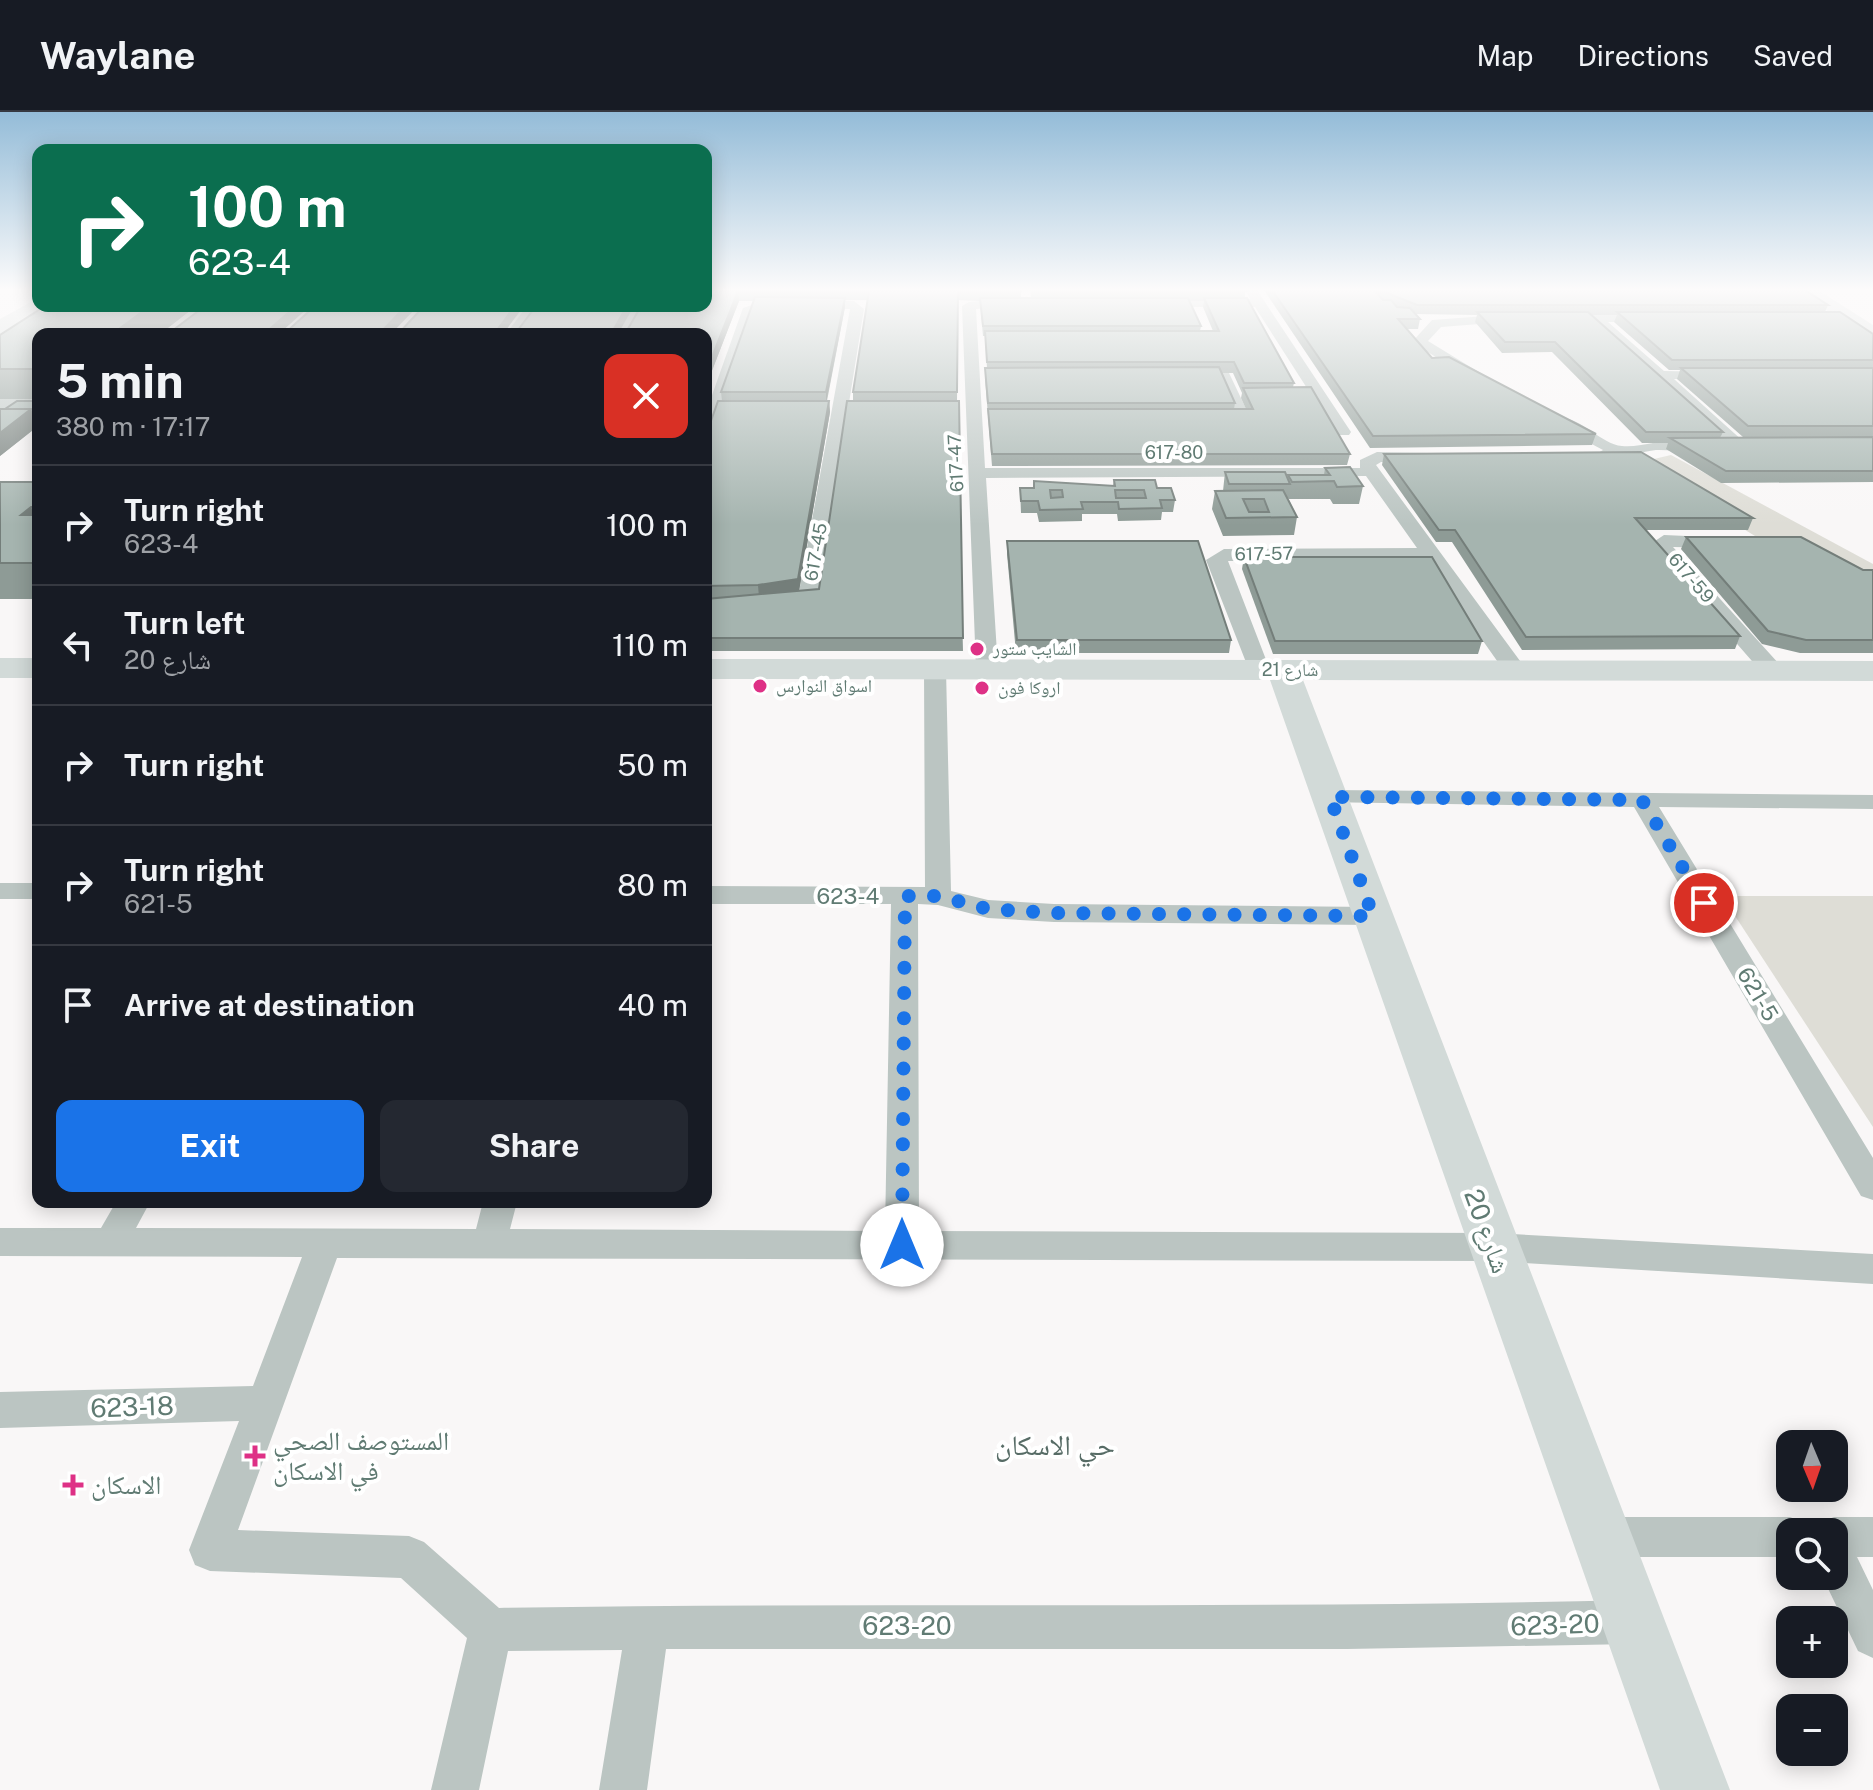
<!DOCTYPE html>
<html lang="en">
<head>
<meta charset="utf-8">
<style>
	:root { --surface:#171b24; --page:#242831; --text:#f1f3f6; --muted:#9ea1a6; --line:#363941; --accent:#1a73e8 }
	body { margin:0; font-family:"Public Sans","Noto Naskh Arabic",sans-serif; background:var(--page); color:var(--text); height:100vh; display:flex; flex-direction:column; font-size:30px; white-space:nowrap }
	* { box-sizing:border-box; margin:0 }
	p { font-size:26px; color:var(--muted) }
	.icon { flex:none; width:44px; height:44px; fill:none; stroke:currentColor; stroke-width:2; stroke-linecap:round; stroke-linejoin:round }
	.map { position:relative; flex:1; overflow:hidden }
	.drawer { position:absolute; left:32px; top:216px; width:680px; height:880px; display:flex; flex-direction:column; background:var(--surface); border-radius:16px; box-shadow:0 4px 20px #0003 }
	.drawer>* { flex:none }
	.hud { position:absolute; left:32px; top:32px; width:680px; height:168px; border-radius:16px; box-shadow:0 4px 20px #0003; background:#0b6e4f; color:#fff; overflow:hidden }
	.needle { width:52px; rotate:178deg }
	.controls { position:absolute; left:1776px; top:1318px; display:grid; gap:16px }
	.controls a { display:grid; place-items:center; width:72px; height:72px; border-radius:16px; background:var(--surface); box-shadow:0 4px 20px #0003; font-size:40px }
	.pin { position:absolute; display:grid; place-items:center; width:68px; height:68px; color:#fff; margin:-34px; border:4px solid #fff; border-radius:50%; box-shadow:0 2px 8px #0007 }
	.me { position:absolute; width:88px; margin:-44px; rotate:0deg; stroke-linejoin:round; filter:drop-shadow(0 0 6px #0008) }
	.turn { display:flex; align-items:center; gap:28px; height:168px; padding:0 24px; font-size:36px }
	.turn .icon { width:104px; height:104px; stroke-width:2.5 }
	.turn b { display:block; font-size:56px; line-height:68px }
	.round { display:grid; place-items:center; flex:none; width:84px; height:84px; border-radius:16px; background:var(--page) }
	.overview { display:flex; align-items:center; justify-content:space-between; height:136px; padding:0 24px }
	h1 { font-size:48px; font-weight:700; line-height:60px }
	.button { display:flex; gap:16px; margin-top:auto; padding:16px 24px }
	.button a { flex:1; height:92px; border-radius:16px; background:var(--accent); color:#fff; font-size:32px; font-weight:700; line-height:92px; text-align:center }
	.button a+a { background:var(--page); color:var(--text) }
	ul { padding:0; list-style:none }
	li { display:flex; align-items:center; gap:24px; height:120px; padding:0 24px; border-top:2px solid var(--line) }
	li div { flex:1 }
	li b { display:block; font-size:30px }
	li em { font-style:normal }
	header { display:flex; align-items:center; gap:48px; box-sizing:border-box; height:112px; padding:0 40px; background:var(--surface); border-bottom:2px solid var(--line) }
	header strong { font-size:38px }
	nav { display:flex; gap:44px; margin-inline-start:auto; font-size:28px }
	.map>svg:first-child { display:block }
	.green { fill:#deddd6 }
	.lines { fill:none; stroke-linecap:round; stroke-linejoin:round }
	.street { fill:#bbc5c2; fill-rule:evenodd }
	.secondary { fill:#d2dad8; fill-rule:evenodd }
	.primary { fill:#d2dad8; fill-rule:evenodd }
	.wall { fill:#8e9b96; fill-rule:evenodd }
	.shaded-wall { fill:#747e7a }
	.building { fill:#a5b4af; stroke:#747e7a; stroke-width:2; fill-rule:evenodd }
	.route { stroke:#1a73e8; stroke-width:14; stroke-dasharray:0 25.2 }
	.poi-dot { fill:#de3186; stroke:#fff; stroke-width:3 }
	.labels { text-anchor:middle; stroke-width:8; stroke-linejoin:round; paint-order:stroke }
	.far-street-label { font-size:18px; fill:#607b73; stroke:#fff }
	.far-poi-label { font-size:18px; fill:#607b73; stroke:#fff; text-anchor:start }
	.street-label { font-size:22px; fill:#607b73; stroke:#fff }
	.near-street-label { font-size:26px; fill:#607b73; stroke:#fff }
	.near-poi-label { font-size:26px; fill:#607b73; stroke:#fff; text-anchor:start }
	.near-neighbourhood-label { font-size:28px; fill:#576c66; stroke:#fff }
</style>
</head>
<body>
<header>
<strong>Waylane</strong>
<nav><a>Map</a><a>Directions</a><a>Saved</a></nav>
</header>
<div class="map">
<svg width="1873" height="1678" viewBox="0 0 1873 1678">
	<rect width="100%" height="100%" fill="#f9f7f7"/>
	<g class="green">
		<path d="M1671,343L1873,452V470L1776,437L1637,351Z"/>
		<path d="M1722,784H1873V1015Z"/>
	</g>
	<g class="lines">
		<g class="street">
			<path d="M1245,178H1257L1351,320L1349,323H1337L1255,195H1154L1147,191L1154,187H1250Z"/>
			<path d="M1016,186L1023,190L1021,193L976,197L985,356H1360V348L1377,340L1428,341L1430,345L1422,350H1381L1376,353L1523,553L1526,558L1523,563H1507L1426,448L1228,449L1270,558L1259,564L1251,563L1206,448L1224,437L1417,436L1366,364L986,366L998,557L995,562H979L976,557L962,194L969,190Z"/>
			<path d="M769,187L854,189L864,197L818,485L808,491L706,499V487L799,480L850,197L769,195L756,199L714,323L706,328V300L743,196Z"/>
			<path d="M527,194H541L520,222H506Z"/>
			<path d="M632,194H646L632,222H618Z"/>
			<path d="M1513,202L1520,206L1518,209L1441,215L1428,229L1482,262V268H1472L1412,230L1432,208Z"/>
			<path d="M1554,203H1658L1660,206L1653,210H1608L1664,259L1721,260L1723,263L1716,267H1674L1744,330L1730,333L1592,210H1559L1552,206Z"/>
			<path d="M1187,259L1229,261L1250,305L1248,308H1208V302L1232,300L1218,268L1182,266L1180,263Z"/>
			<rect x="0" y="287" width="38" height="10"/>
			<path d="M1554,306C1579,301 1599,332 1622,334C1645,337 1694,316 1713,333C1700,344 1673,337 1656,338C1638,339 1610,356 1595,343L1603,338L1554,312Z"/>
			<path d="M1664,423L1731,426V434L1724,436L1673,435L1781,554L1784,559L1781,564H1765L1657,440L1655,429Z"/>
			<path d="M935,551L946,557L951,779L988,788L1054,792L1373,795L1383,798L1387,804L1383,810L1373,813L1054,810L988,806L938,793L918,792L919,1119L1493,1121L1873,1142V1172L1493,1149L337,1146L238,1418L409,1424L424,1430L499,1496C876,1490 1255,1497 1633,1488L1648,1495L1655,1510L1648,1525L1633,1532L1347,1537H666L647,1678H599L622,1538L508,1539L479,1678H431L467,1526L401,1466L210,1459L195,1453L189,1438L239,1309L0,1316V1280L253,1274L302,1145L0,1144V1116H101L116,1090H150L136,1116L476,1117L483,1090H517L510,1117L885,1119L891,792H706V774L925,775L924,557Z"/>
			<path d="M1330,678L1873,683V697L1659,695L1873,1046V1088L1861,1084L1634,695L1321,690L1318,685L1321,680Z"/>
			<rect x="0" y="771" width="38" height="16"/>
			<path d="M1600,1405H1790L1805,1411L1809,1420H1790V1445H1600L1585,1439L1579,1425L1585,1411Z"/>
			<path d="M1834,1405H1873V1445H1857L1873,1478V1546L1858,1539L1822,1464H1834V1420H1815L1819,1411Z"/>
		</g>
		<g class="secondary">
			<path d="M1795,178H1818L1873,213V228Z"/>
			<rect x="0" y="546" width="38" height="20"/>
			<path d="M706,547L1873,549V569L1303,568L1730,1678H1660L1270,568L706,567Z"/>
		</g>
		<path class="primary" d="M38,186V194H47L45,196L0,222V207Z"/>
	</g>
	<g class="wall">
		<path d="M706,178L1021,179V186H1031L1030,178H1245V186L1294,271L1293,275L1350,342L1347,353L992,354L985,266V256H987L985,224H983L980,189L958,188L957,289L963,539H706V487L716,486L706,487V323L722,289L721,280L754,189H739L706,274ZM845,188H868L853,280V289L819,477L799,479L830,300L829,289H827L845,195ZM1189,189H1204L1203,195L1213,219H1200L1201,214ZM1222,261H1233L1242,281L1241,286L1246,297H1234L1235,291Z"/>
		<path d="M1264,178H1805L1828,193L1825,200L1873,222V325H1743L1677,267L1680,258H1669L1614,210L1617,203H1591L1723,320L1720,326L1873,325V370L1721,371L1666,337L1668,331H1642L1552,240L1502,241L1475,210L1477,203L1416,202L1420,207L1418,217H1407L1432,246L1596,322L1592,333L1370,336Z"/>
		<path d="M45,194H196L160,222H38V287H0V223Z"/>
		<path d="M38,289V308H36L38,314L0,344L6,297Z"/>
		<path d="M1384,342L1753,406L1748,418H1645L1740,524L1735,537L1522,538L1452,430H1436L1382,353Z"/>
		<path d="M1325,356L1363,374L1359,392H1333L1330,387H1288V386L1297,405L1294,423L1223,424L1212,397L1215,379H1223L1225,360L1288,366V363H1324Z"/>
		<path d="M1114,368L1157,376L1175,388L1173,400H1162L1161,408L1118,409L1117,402H1082V409L1039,410L1037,401H1021L1020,376H1033L1034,369L1113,374Z"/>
		<rect x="0" y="370" width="38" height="117"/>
		<path d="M1686,425L1863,458H1873V541H1800L1762,532L1681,437Z"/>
		<path d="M1007,429L1231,528L1229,541H1016L1007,442Z"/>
		<path d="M1244,445L1482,529L1478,542H1273L1242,457Z"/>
	</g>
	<g class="shaded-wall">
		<path d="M738,179L739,189L706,274V260Z"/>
		<path d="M845,186V195L826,291V280Z"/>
		<path d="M150,194H196L160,222H112Z"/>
		<path d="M296,194H310L279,222H264Z"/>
		<path d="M406,194H418L391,222H379Z"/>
		<path d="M515,194H524L503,222H494Z"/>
		<path d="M627,194H634L618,222H611Z"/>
		<path d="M829,289L830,300L799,479L759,486L758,473Z"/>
		<path d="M31,297L38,314L0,344V321Z"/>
		<path d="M31,395L38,411L21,403Z"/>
	</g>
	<g class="building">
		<path d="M706,178H1021V179H958L957,280H853L869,179H738L706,260V222H625L641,194H706Z"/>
		<path d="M1032,178H1245L1246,179H1032Z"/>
		<path d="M1272,178H1374L1383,188H1391L1397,195L1410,196L1420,207H1398L1432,246L1449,245L1596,322L1373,324Z"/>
		<path d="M1383,178H1805L1828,193H1417L1392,183Z"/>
		<path d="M755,185L845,186L826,280H721Z"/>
		<path d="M980,186H1188L1201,214H983Z"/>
		<path d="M1204,186H1247L1294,271H1244L1234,250H987L985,219H1219Z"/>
		<path d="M45,194H150L112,222H38V257H0V223Z"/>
		<path d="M205,194H296L264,222H168Z"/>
		<path d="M315,194H406L379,222H284Z"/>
		<path d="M424,194H515L494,222H398Z"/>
		<path d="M536,194H627L611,222H515Z"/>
		<path d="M1477,200H1588L1723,320H1646L1555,230H1505Z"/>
		<path d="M1617,200H1840L1873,222V248H1672Z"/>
		<path d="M1219,255L1235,291H988L985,256Z"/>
		<path d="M1681,256H1873V314H1748Z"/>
		<path d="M1311,275L1350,342H992L988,297H1253L1243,276Z"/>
		<path d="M17,289H38V297H5Z"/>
		<path d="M718,289H829L798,467L758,473L706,474V323Z"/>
		<path d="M847,289H959L963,526H706V487L819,477Z"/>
		<path d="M0,297H31L0,321Z"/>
		<path d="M1873,325V359H1726L1670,326Z"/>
		<path d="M1641,340L1753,406H1635L1740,524L1526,525L1455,418H1439L1384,342Z"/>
		<path d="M1350,355L1363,374L1337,375L1334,369L1292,370L1288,363H1330L1325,356Z"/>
		<path d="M1225,360H1285L1290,372H1229Z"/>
		<path d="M1114,368H1155L1157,376H1171L1175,388H1160L1162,396L1119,397L1118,390H1081L1083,397L1040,398L1038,389H1021L1020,376H1034V369L1115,374ZM1050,378H1062L1063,385L1051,386ZM1115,378H1144L1146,386H1116Z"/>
		<path d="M0,370H38V395H31L21,403H38V451H0Z"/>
		<path d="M1283,378L1297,405L1226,406L1215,379ZM1243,387H1264L1269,400H1249Z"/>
		<path d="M1686,425H1801L1863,458H1873V528H1806L1768,519Z"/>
		<path d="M1007,429H1198L1231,528H1017Z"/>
		<path d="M1244,445H1432L1482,529H1275Z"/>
	</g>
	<linearGradient id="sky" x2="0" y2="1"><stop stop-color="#94bcd8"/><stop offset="0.43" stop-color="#fcfbfb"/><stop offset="1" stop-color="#fcfbfb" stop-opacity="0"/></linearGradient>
	<rect width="1873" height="413" fill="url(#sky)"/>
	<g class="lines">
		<path class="route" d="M902,1133L905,784H938L988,797L1054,801L1373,804L1330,685L1642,688L1704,791"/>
	</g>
	<g class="poi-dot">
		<circle cx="977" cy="537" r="8"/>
		<circle cx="760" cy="574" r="8"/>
		<circle cx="982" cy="576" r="8"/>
		<path d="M251 1332h8v8h8v8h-8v8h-8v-8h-8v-8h8z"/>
		<path d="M69 1361h8v8h8v8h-8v8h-8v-8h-8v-8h8z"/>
	</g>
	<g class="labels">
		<g class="far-street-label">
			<text x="1174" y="347">617-80</text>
			<text transform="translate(956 351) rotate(-93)" y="6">617-47</text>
			<text transform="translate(816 440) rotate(-80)" y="6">617-45</text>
			<text transform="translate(1264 442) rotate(-1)" y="6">617-57</text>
			<text transform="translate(1691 466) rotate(49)" y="6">617-59</text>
			<text x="1290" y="564">شارع 21</text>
		</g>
		<g class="far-poi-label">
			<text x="993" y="543">الشايب ستور</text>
			<text x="776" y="580">اسواق النوارس</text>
			<text x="998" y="582">اروكا فون</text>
		</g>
		<g class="street-label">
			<text x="848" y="792">623-4</text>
			<text transform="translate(1758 882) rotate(59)" y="8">621-5</text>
		</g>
		<g class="near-street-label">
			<text transform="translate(1487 1119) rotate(70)" y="9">شارع 20</text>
			<text transform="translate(132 1295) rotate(-2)" y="9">623-18</text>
			<text transform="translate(1555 1513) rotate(-2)" y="9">623-20</text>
			<text x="907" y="1523">623-20</text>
		</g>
		<g class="near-poi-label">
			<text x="273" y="1338">المستوصف الصحي<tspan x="273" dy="30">في الاسكان</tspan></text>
			<text x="91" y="1382">الاسكان</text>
		</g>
		<g class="near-neighbourhood-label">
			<text x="1055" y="1343">حي الاسكان</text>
		</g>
	</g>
</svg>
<div class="controls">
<a><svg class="needle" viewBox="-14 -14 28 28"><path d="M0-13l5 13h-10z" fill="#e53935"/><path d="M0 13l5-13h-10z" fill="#9ea1a6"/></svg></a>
<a><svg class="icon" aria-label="search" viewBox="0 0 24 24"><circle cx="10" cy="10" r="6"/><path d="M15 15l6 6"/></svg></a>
<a>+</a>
<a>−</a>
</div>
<div class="pin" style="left:1704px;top:791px;background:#d93025"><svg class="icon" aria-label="arrive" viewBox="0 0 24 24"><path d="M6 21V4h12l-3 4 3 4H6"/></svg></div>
<svg class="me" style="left:902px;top:1133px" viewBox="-20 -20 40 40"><circle r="19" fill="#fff"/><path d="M0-13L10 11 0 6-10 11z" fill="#1a73e8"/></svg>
<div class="hud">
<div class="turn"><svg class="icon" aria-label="right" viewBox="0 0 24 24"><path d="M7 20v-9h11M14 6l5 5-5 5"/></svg><div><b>100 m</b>623-4</div></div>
</div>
<section class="drawer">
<div class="overview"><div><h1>5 min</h1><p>380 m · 17:17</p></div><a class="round" style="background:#d93025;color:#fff"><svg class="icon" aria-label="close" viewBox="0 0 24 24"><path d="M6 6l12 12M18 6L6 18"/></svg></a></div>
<ul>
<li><svg class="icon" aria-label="right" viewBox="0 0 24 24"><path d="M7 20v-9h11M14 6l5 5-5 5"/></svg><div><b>Turn right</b><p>623-4</p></div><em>100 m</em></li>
<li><svg class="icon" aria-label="left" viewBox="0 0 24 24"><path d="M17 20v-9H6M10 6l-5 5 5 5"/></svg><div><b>Turn left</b><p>شارع 20</p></div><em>110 m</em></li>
<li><svg class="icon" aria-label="right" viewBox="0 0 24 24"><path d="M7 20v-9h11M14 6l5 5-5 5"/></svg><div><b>Turn right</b></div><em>50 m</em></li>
<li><svg class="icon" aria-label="right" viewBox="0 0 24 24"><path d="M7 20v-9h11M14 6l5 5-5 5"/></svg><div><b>Turn right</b><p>621-5</p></div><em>80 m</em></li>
<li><svg class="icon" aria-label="arrive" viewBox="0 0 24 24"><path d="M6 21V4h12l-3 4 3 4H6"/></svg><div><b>Arrive at destination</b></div><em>40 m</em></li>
</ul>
<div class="button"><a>Exit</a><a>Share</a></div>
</section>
</div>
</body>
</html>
